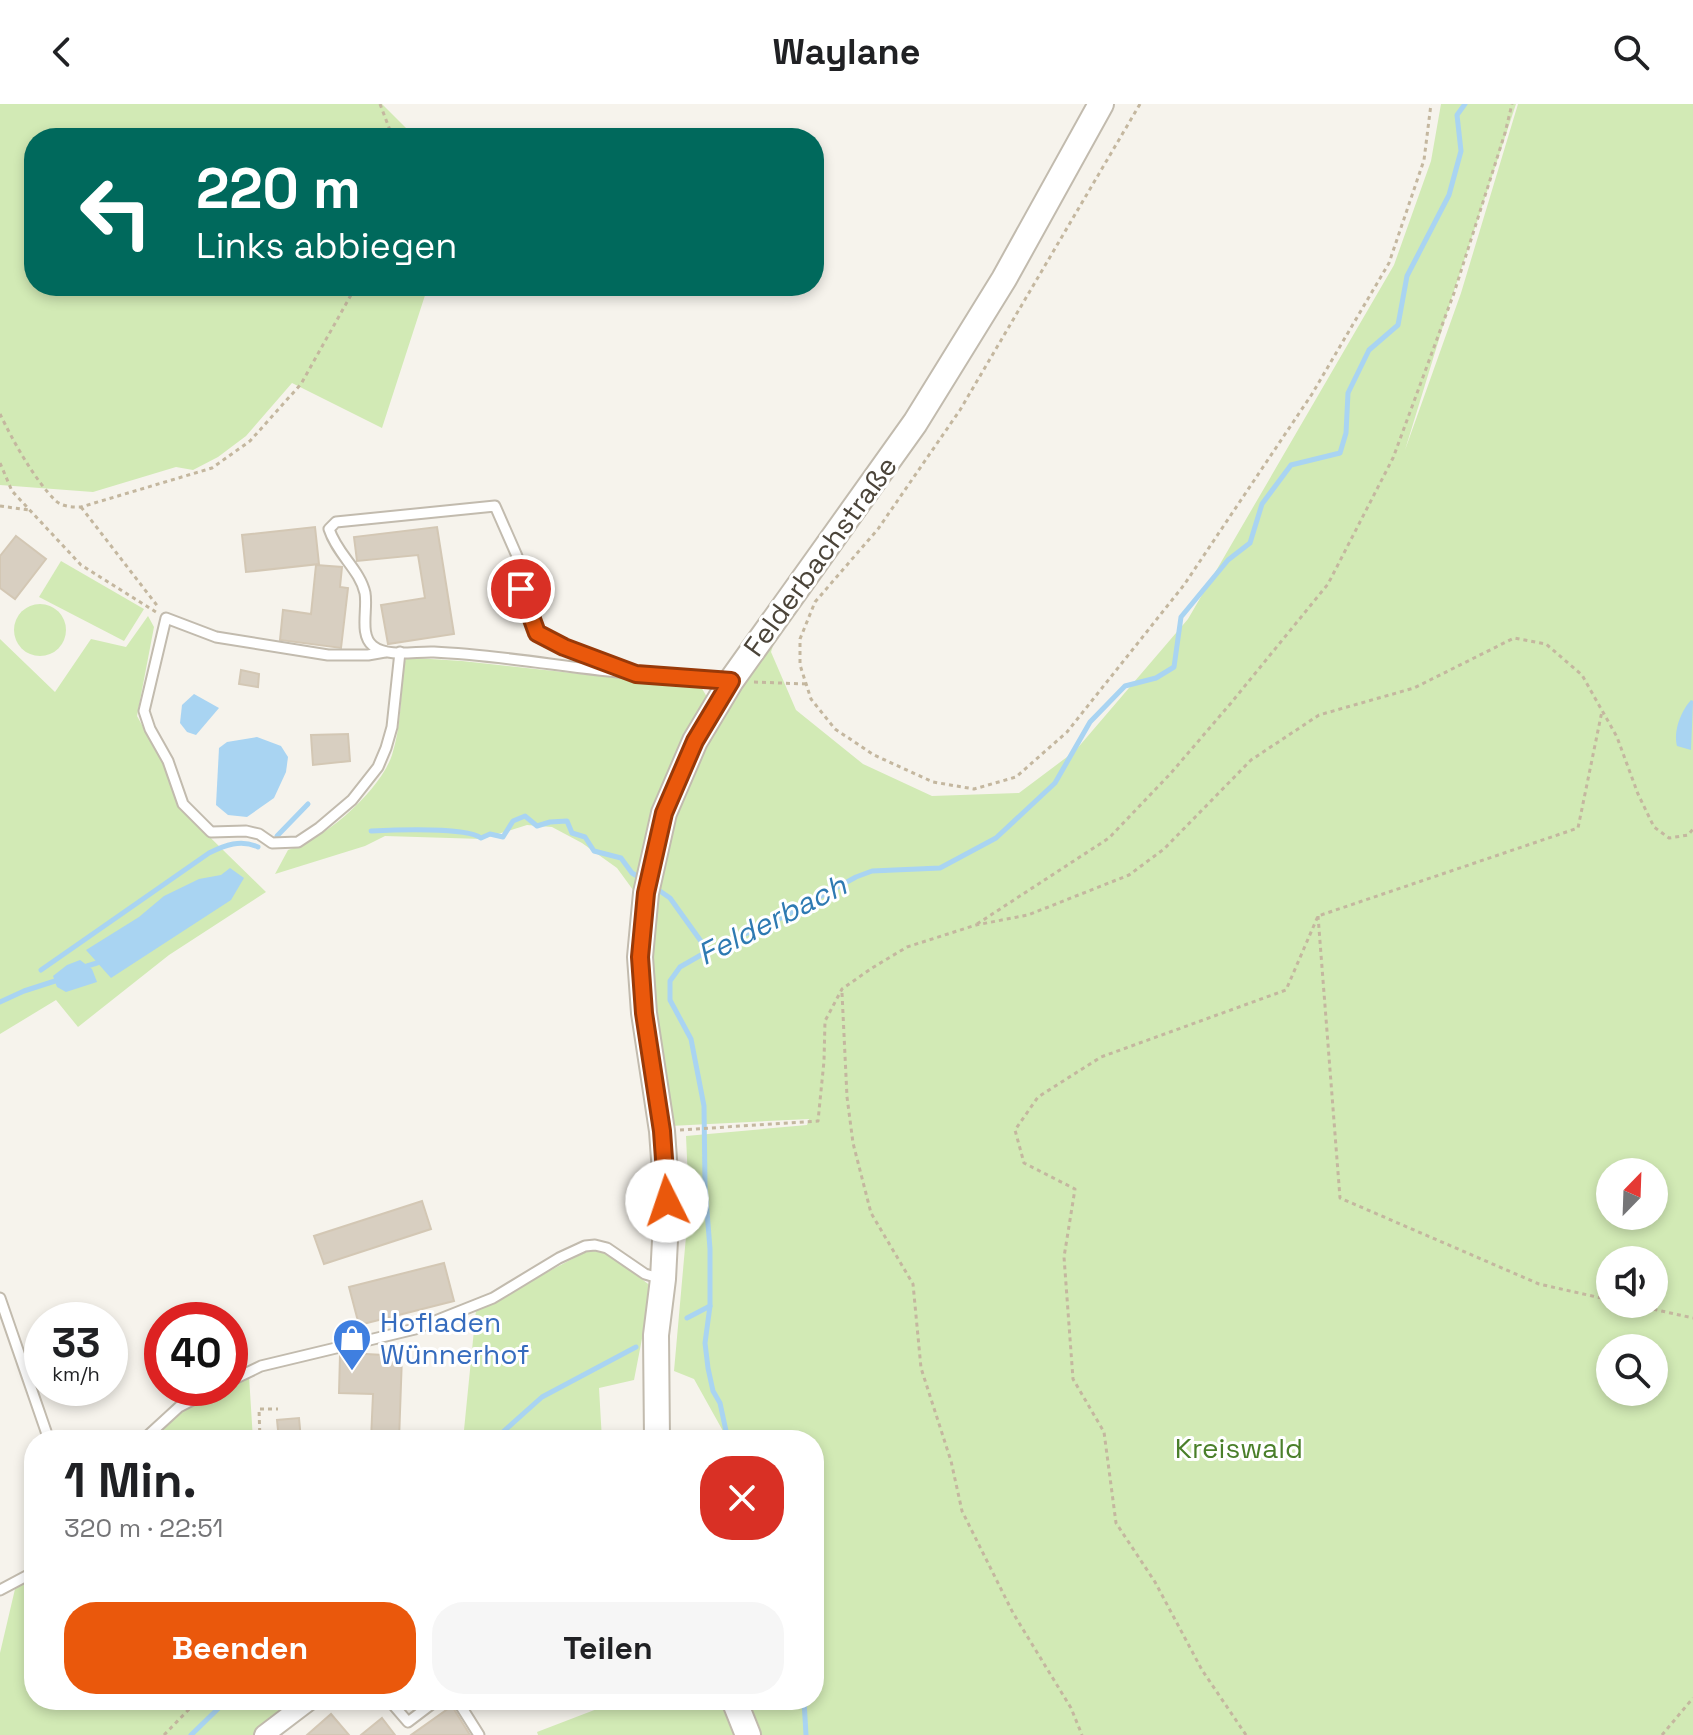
<!DOCTYPE html>
<html lang="de">
<head>
<meta charset="utf-8">
<style>
	:root { --surface:#fff; --page:#f6f6f6; --text:#202124; --muted:#757577; --accent:#ea580c }
	body { margin:0; font-family:"Space Grotesk",sans-serif; background:var(--page); color:var(--text); height:100vh; display:flex; flex-direction:column; font-size:30px; white-space:nowrap }
	* { box-sizing:border-box; margin:0 }
	p { font-size:26px; color:var(--muted) }
	.icon { flex:none; width:44px; height:44px; fill:none; stroke:currentColor; stroke-width:2; stroke-linecap:round; stroke-linejoin:round }
	.map { position:relative; flex:1; overflow:hidden }
	.details { position:absolute; left:24px; top:1326px; width:800px; height:280px; display:flex; flex-direction:column; background:var(--surface); border-radius:32px; box-shadow:0 4px 12px #0003 }
	.details>* { flex:none }
	.top-card { position:absolute; left:24px; top:24px; width:800px; height:168px; border-radius:32px; box-shadow:0 4px 12px #0003; background:#00695c; color:#fff; overflow:hidden }
	.needle { width:52px; rotate:23deg }
	.buttons { position:absolute; left:1596px; top:1054px; display:grid; gap:16px }
	.buttons a { display:grid; place-items:center; width:72px; height:72px; border-radius:50%; background:var(--surface); box-shadow:0 4px 12px #0003; font-size:40px }
	.speed { position:absolute; left:24px; top:1198px; display:flex; gap:16px; font-size:40px; font-weight:700; text-align:center }
	.speed>* { display:grid; place-content:center; width:104px; height:104px; border-radius:50%; background:var(--surface); box-shadow:0 4px 12px #0003; line-height:1 }
	.speed small { font-size:20px; font-weight:400 }
	.speed .limit { border:12px solid #d22; background:#fff; color:#111 }
	.pin { position:absolute; display:grid; place-items:center; width:68px; height:68px; color:#fff; margin:-34px; border:4px solid #fff; border-radius:50%; box-shadow:0 2px 8px #0007 }
	.me { position:absolute; width:88px; margin:-44px; rotate:356deg; stroke-linejoin:round; filter:drop-shadow(0 0 6px #0008) }
	.turn { display:flex; align-items:center; gap:28px; height:168px; padding:0 40px; font-size:36px }
	.turn .icon { width:104px; height:104px; stroke-width:2.5 }
	.turn b { display:block; font-size:56px; line-height:68px }
	.round { display:grid; place-items:center; flex:none; width:84px; height:84px; border-radius:32px; background:var(--page) }
	.headline { display:flex; align-items:center; justify-content:space-between; height:136px; padding:0 40px }
	h1 { font-size:48px; font-weight:700; line-height:60px }
	.action { display:flex; gap:16px; margin-top:auto; padding:16px 40px }
	.action a { flex:1; height:92px; border-radius:32px; background:var(--accent); color:#fff; font-size:32px; font-weight:700; line-height:92px; text-align:center }
	.action a+a { background:var(--page); color:var(--text) }
	header { display:flex; justify-content:space-between; align-items:center; height:104px; padding:0 40px; background:var(--surface); font-size:36px; font-weight:700 }
	.map>svg:first-child { display:block }
	.green { fill:#d2eab5; fill-rule:evenodd }
	.water { fill:#a9d4f2 }
	.lines { fill:none; stroke-linecap:round; stroke-linejoin:round }
	.stream { stroke:#a9d4f2; stroke-width:5 }
	.building { fill:#d8cfc1; stroke:#d3c7b4; stroke-width:2 }
	.service-casing { stroke:#c2bbae; stroke-width:13 }
	.minor-casing { stroke:#c2bbae; stroke-width:22 }
	.tertiary-casing { stroke:#c2bbae; stroke-width:28 }
	.path { stroke:#c4b79f; stroke-width:3; stroke-dasharray:4 4; stroke-linecap:butt }
	.service { stroke:#fff; stroke-width:9 }
	.minor { stroke:#fff; stroke-width:18 }
	.tertiary { stroke:#fff; stroke-width:24 }
	.route-casing { stroke:#983908; stroke-width:20 }
	.route { stroke:#ea580c; stroke-width:14 }
	.labels { text-anchor:middle; stroke-width:6; stroke-linejoin:round; paint-order:stroke }
	.street-label { font-size:28px; fill:#4b4439; stroke:#fff }
	.shop-label { font-size:28px; fill:#366cbe; stroke:#fff; text-anchor:start }
	.park-label { font-size:28px; fill:#4a7f2a; stroke:#fff }
	.water-label { font-size:30px; font-style:italic; fill:#2e7ab2; stroke:#fff }
</style>
</head>
<body>
<header><svg class="icon" aria-label="back" viewBox="0 0 24 24"><path d="M15 5l-7 7 7 7"/></svg>Waylane<svg class="icon" aria-label="search" viewBox="0 0 24 24"><circle cx="10" cy="10" r="6"/><path d="M15 15l6 6"/></svg></header>
<div class="map">
<svg width="1693" height="1631" viewBox="0 0 1693 1631">
	<rect width="100%" height="100%" fill="#f6f3ec"/>
	<g class="green">
		<path d="M0,0H382L416,34H34V182H428L382,324L292,279L246,332L218,353L193,366L176,363L93,388L0,381Z"/>
		<path d="M1441,0H1516L1452,193L1405,346L1461,189L1518,0H1693V1631H759L748,1601L753,1596H814V1336H728L694,1275L674,1267L689,1099L686,1032L807,1021L809,1015L670,1022L647,859L655,828L658,787L675,711L701,645L781,516L771,548L796,606L863,660L932,692L1019,689L1075,647L1188,515L1394,161L1431,57ZM1610,1068H1654V1112H1610ZM1610,1156H1654V1200H1610ZM1610,1244H1654V1288H1610Z"/>
		<path d="M61,457L144,505L124,537L39,493Z"/>
		<circle cx="40" cy="526" r="26"/>
		<path d="M148,512L154,523L137,612L164,661L178,702L266,788L169,851L78,923L56,896L0,930V535L55,588L91,535L126,543Z"/>
		<path d="M415,554L462,557L701,583L707,593L694,619L636,790L617,764L582,739L552,723L527,721L482,735L385,732L365,742L275,770L288,746C324,736 380,687 392,651C401,623 401,592 403,563L406,555Z"/>
		<path d="M589,1146L608,1149L652,1183L634,1276L599,1284L602,1336H463L476,1206Z"/>
		<path d="M249,1272L253,1336H148L186,1305Z"/>
		<path d="M34,1473V1596H298L253,1631H0V1549L15,1485Z"/>
		<path d="M595,1596H725L738,1631H538L537,1628L597,1605Z"/>
	</g>
	<g class="water">
		<path d="M194,590L219,604L196,631L187,628L180,619L182,601Z"/>
		<path d="M1691,596L1693,597L1691,646L1677,642C1673,627 1681,607 1691,596Z"/>
		<path d="M257,633L281,642L288,653L286,668L274,694L247,713L228,711L216,701L219,644L227,638Z"/>
		<path d="M230,764L244,774L231,796L111,874L86,846L139,813L164,792L199,775L221,771Z"/>
		<path d="M80,856L92,865L97,878L66,888L57,883L53,872L67,861Z"/>
	</g>
	<g class="lines">
		<g class="stream">
			<path d="M371,727C392,726 467,723 481,734L490,730L503,733L513,717L525,712L537,722L550,718L567,717L572,729L585,733L594,747L621,754L632,769L642,775"/>
			<path d="M277,732L308,700"/>
			<path d="M654,783L670,794L708,847"/>
			<path d="M87,862L97,859"/>
			<path d="M41,866L209,749C225,741 241,735 258,743"/>
			<path d="M0,898L24,887L55,877"/>
			<path d="M687,1214L710,1202"/>
			<path d="M494,1336L542,1293L636,1243"/>
			<path d="M739,1336L726,1327L720,1299L713,1287L708,1264L705,1239L710,1202V1145L705,1082L704,1002L691,935L670,896V877L680,863L708,847L783,813L856,773L872,767L940,764L996,734L1055,679L1090,618L1125,582L1156,574L1174,563L1181,513L1228,456L1250,439L1262,400L1291,361L1340,349L1346,329L1348,289L1369,246L1398,221L1407,172L1449,91L1461,47L1457,11L1465,0"/>
			<path d="M804,1596L806,1631"/>
			<path d="M191,1631L227,1596"/>
		</g>
	</g>
	<g class="building">
		<path d="M315,423L319,460L246,468L242,431Z"/>
		<path d="M437,423L454,530L388,540L381,501L425,494L418,451L357,457L354,433Z"/>
		<path d="M16,432L46,455L15,495L0,484V452Z"/>
		<path d="M316,461L342,463L340,483L348,484L341,544L280,536L283,506L311,510Z"/>
		<path d="M241,566L259,570L258,583L239,580Z"/>
		<path d="M348,630L350,657L313,661L311,631Z"/>
		<path d="M422,1097L431,1125L324,1160L314,1132Z"/>
		<path d="M444,1159L454,1197L359,1221L349,1183Z"/>
		<path d="M347,1249L402,1252L399,1336H371L373,1290L339,1289L340,1251Z"/>
		<path d="M299,1314L301,1336H279L277,1316Z"/>
		<path d="M452,1602L470,1631H411Z"/>
		<path d="M331,1610L349,1631H307Z"/>
		<path d="M382,1614L395,1631H361Z"/>
	</g>
	<g class="lines">
		<g class="service-casing">
			<g id="service">
				<path d="M385,548L368,551H328L216,533L166,514L144,607L150,625L168,657L183,700L211,728L246,727L259,730L272,739L298,738L319,724L352,696L378,663L386,644L392,623L400,548"/>
				<path d="M636,570C568,564 501,551 434,548C416,547 388,554 373,542C359,531 368,505 365,489C360,466 337,450 329,425L336,418L495,402L517,452L521,485L529,514L537,529L564,543L636,570L728,577"/>
				<path d="M0,1194L49,1336"/>
				<path d="M230,1277L261,1262L415,1225L493,1194L559,1154L585,1142L595,1141L607,1144L645,1170L662,1175"/>
				<path d="M143,1336L179,1303L216,1284"/>
				<path d="M0,1486L34,1468"/>
				<path d="M389,1596L408,1618L437,1596"/>
				<path d="M457,1596L479,1631"/>
			</g>
		</g>
		<g class="minor-casing">
			<path id="minor" d="M264,1631L310,1596"/>
		</g>
		<g class="tertiary-casing">
			<g id="tertiary">
				<path d="M657,1336L656,1231L663,1175L667,1097L662,1027L644,909L640,853L646,789L664,709L695,637L731,577L915,319L1004,175L1101,0"/>
				<path d="M734,1596L748,1631"/>
			</g>
		</g>
		<g class="path">
			<path d="M380,0L393,34"/>
			<path d="M1140,0L960,306L878,425L815,498L800,535V561L811,595L835,625L874,651L933,678L974,685L1016,673L1067,628L1184,481L1312,290L1389,159L1424,56L1431,0"/>
			<path d="M0,310C12,335 35,377 56,397C63,403 72,403 81,403L212,364L250,337L301,280L356,182"/>
			<path d="M0,359L12,387L81,461L156,508"/>
			<path d="M0,402L29,406"/>
			<path d="M81,403L159,504"/>
			<path d="M754,578L806,580"/>
			<path d="M1318,812L1340,1094L1539,1180L1610,1196"/>
			<path d="M977,820L1109,734L1171,669L1231,599L1328,480L1393,354L1454,189L1505,29L1512,0"/>
			<path d="M842,889L847,993L853,1039L871,1109L913,1180L921,1264L951,1357L962,1407L1013,1509L1071,1604L1082,1631"/>
			<path d="M680,1026L818,1017L824,957L825,917L842,885L872,864L907,843L976,821L1028,811L1129,771L1164,745L1251,656L1319,611L1414,584L1514,534L1546,540L1582,571L1617,633L1638,690L1654,723L1669,734L1688,731L1693,725"/>
			<path d="M1630,1200L1693,1214"/>
			<path d="M260,1336L259,1305H278"/>
			<path d="M164,1631L198,1596"/>
			<path d="M1246,1631L1202,1566L1155,1478L1116,1419L1104,1328L1073,1275L1064,1153L1075,1085L1024,1059L1015,1026L1038,993L1101,953L1286,886L1318,812L1578,724L1602,607"/>
			<path d="M1662,1631L1693,1594"/>
		</g>
		<use href="#service" class="service"/>
		<use href="#minor" class="minor"/>
		<use href="#tertiary" class="tertiary"/>
	</g>
	<g class="lines">
		<g class="route-casing">
			<path id="route" d="M521,485L537,529L564,543L636,570L731,577L695,637L664,709L646,789L640,853L644,909L662,1027L667,1097"/>
		</g>
		<use href="#route" class="route"/>
	</g>
	<defs>
		<g id="shop-pin" transform="scale(2)"><path d="M0 17L-7.5 6A9.5 9.5 0 1 1 7.5 6Z" fill="#3f7fe0" stroke="#fff"/><path d="M-5-2.5h2.3a2.7 3.5 0 0 1 5.4 0H5L5.5 6h-11ZM-1.5-2.5h3a1.5 2.3 0 0 0-3 0Z" fill="#fff"/></g>
	</defs>
	<g fill-rule="evenodd">
		<use href="#shop-pin" x="352" y="1234"/>
	</g>
	<g class="labels">
		<g class="street-label">
			<text transform="translate(820 452) rotate(-54)" y="10">Felderbachstraße</text>
		</g>
		<g class="shop-label">
			<text x="380" y="1228">Hofladen<tspan x="380" dy="32">Wünnerhof</tspan></text>
		</g>
		<g class="park-label">
			<text x="1239" y="1354">Kreiswald</text>
		</g>
		<g class="water-label">
			<text transform="translate(772 816) rotate(-27)" y="10">Felderbach</text>
		</g>
	</g>
</svg>
<div class="buttons">
<a><svg class="needle" viewBox="-14 -14 28 28"><path d="M0-13l5 13h-10z" fill="#e53935"/><path d="M0 13l5-13h-10z" fill="#757577"/></svg></a>
<a><svg class="icon" aria-label="sound" viewBox="0 0 24 24"><path d="M4 9h4l5-4v14l-5-4H4zM17 9q2 3 0 6"/></svg></a>
<a><svg class="icon" aria-label="search" viewBox="0 0 24 24"><circle cx="10" cy="10" r="6"/><path d="M15 15l6 6"/></svg></a>
</div>
<div class="speed"><div>33<small>km/h</small></div><div class="limit">40</div></div>
<div class="pin" style="left:521px;top:485px;background:#d93025"><svg class="icon" aria-label="arrive" viewBox="0 0 24 24"><path d="M6 21V4h12l-3 4 3 4H6"/></svg></div>
<svg class="me" style="left:667px;top:1097px" viewBox="-20 -20 40 40"><circle r="19" fill="#fff"/><path d="M0-13L10 11 0 6-10 11z" fill="#ea580c"/></svg>
<div class="top-card">
<div class="turn"><svg class="icon" aria-label="left" viewBox="0 0 24 24"><path d="M17 20v-9H6M10 6l-5 5 5 5"/></svg><div><b>220 m</b>Links abbiegen</div></div>
</div>
<section class="details">
<div class="headline"><div><h1>1 Min.</h1><p>320 m · 22:51</p></div><a class="round" style="background:#d93025;color:#fff"><svg class="icon" aria-label="close" viewBox="0 0 24 24"><path d="M6 6l12 12M18 6L6 18"/></svg></a></div>
<div class="action"><a>Beenden</a><a>Teilen</a></div>
</section>
</div>
</body>
</html>
